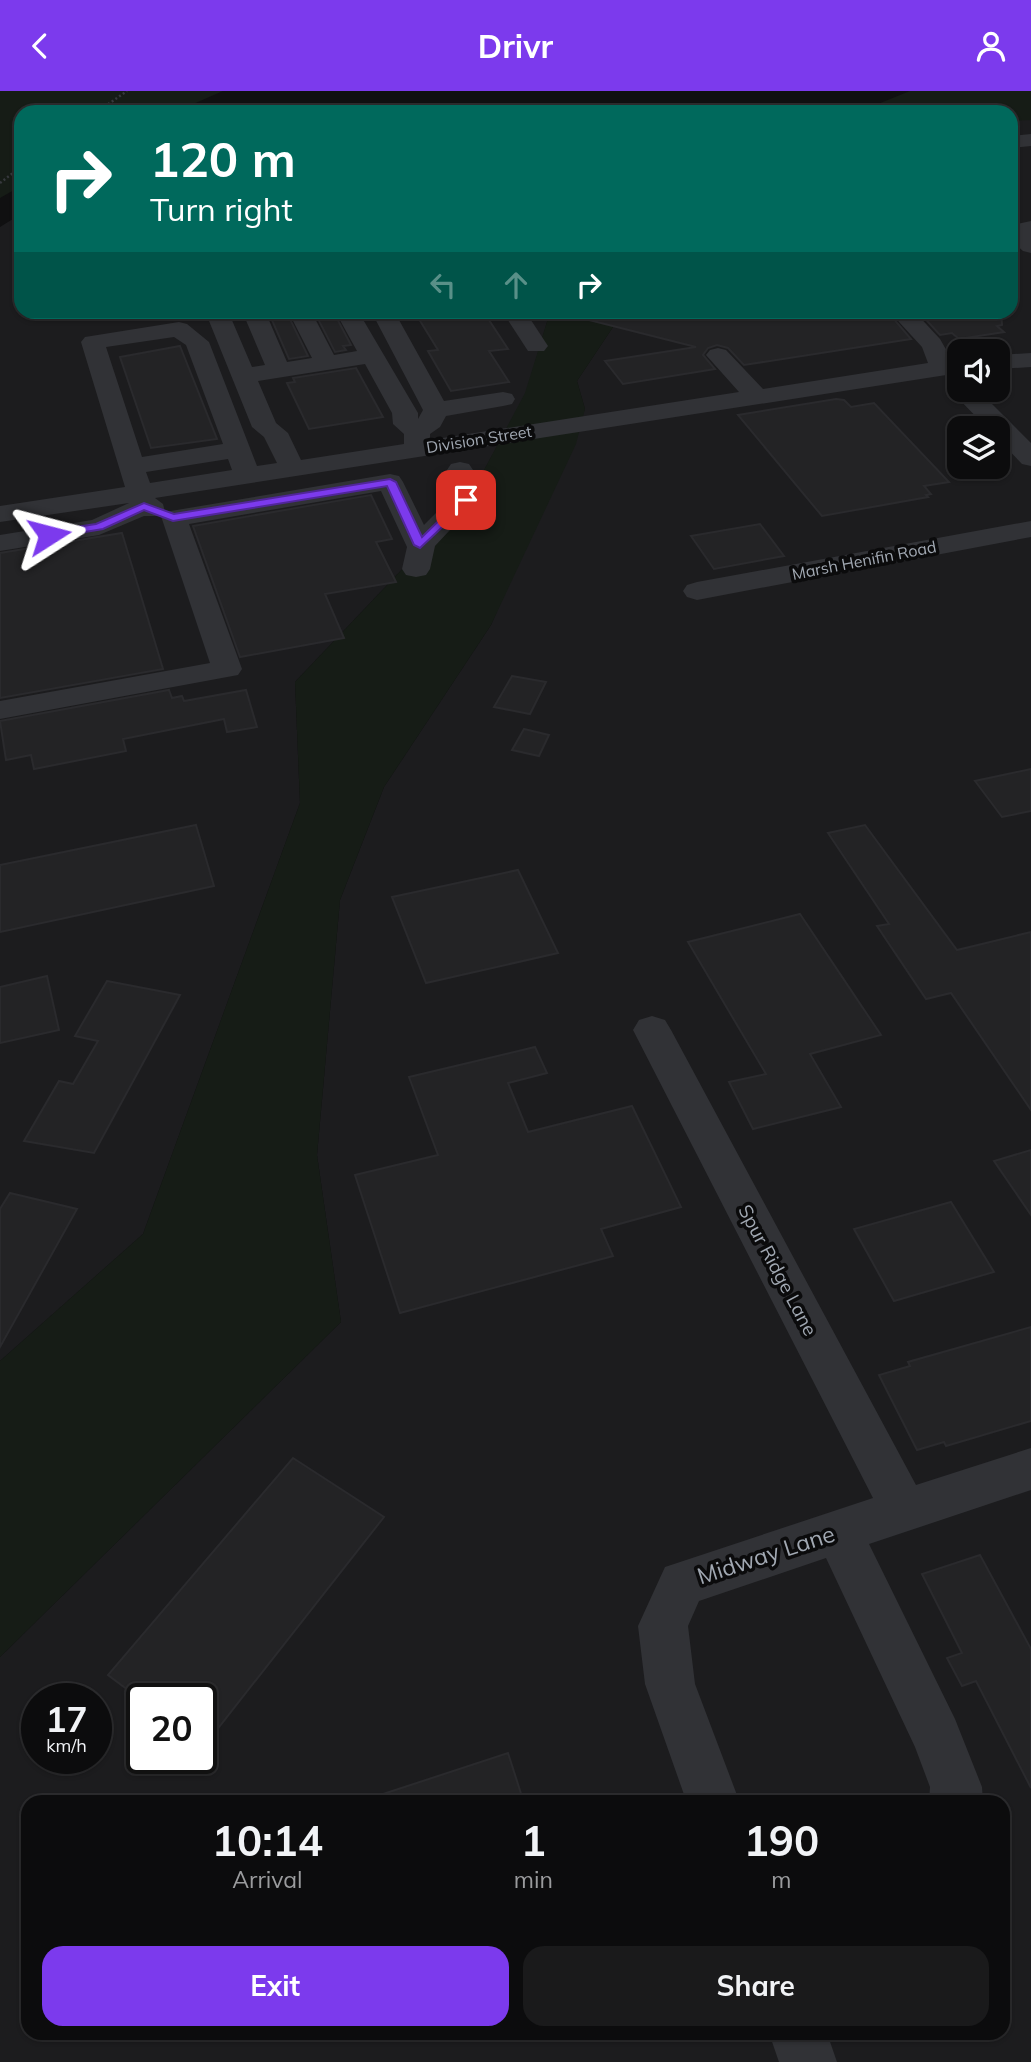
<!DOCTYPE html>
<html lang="en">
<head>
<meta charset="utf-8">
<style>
	:root { --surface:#0c0c0d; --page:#1a1a1b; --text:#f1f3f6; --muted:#9a9b9d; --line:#2c2c2e; --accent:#7c3aed }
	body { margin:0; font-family:Mulish,sans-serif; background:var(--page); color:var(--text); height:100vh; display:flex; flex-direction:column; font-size:26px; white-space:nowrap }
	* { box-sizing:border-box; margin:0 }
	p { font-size:23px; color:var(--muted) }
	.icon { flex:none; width:38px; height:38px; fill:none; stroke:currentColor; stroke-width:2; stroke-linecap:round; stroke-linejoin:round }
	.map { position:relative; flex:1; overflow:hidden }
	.details { position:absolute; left:21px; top:1704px; width:989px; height:245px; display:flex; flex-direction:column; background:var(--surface); border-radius:21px; box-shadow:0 2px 5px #0004,0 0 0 2px var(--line) }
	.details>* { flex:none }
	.guide { position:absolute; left:14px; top:14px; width:1004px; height:214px; border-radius:21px; box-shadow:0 2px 5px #0004,0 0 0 2px var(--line); background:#00695c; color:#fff; overflow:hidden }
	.tools { position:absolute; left:947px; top:248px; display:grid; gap:14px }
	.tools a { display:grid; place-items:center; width:63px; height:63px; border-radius:14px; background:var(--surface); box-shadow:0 2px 5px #0004,0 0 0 2px var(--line); font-size:35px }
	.speed { position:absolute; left:21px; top:1592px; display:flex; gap:14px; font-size:35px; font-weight:700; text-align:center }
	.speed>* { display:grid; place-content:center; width:91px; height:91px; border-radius:50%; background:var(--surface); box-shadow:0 2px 5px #0004,0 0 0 2px var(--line); line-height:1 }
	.speed small { font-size:18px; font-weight:400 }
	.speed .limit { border:4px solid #111; border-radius:10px; background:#fff; color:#111 }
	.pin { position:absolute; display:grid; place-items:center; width:60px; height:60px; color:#fff; margin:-30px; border-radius:14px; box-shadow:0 4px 10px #0006 }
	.me { position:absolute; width:77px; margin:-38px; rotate:81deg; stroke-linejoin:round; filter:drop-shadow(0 0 5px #0008) }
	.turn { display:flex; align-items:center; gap:24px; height:147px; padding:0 21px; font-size:32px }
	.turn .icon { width:91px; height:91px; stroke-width:2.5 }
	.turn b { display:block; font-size:49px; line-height:60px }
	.lanes { display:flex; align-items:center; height:66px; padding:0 21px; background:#0003; justify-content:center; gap:35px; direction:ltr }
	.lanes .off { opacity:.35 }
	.eta { display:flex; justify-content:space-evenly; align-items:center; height:119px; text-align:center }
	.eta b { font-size:42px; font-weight:700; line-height:49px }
	.cta { display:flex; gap:14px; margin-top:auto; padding:14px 21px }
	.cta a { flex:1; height:80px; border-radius:21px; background:var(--accent); color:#fff; font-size:28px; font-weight:700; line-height:80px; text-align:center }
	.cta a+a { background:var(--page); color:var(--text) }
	header { display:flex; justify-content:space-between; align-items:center; height:91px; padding:0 21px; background:var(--accent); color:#fff; font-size:32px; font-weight:700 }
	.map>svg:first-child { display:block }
	.built { fill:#1c1c1e; fill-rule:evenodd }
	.green { fill:#161c16 }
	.building { fill:#232325; stroke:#2a2a2d; stroke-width:2 }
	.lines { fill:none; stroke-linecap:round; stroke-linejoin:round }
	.path { stroke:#37393d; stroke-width:2.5; stroke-dasharray:2 2.5; stroke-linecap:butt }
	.minor { fill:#313236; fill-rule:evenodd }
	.route { fill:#7c3aed; stroke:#51269a; stroke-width:2 }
	.labels { text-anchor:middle; stroke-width:7; stroke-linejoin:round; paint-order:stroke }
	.far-street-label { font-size:16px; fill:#a1a8b2; stroke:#0b0b0c }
	.street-label { font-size:19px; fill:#a1a8b2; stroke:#0b0b0c }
	.near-street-label { font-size:23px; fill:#a1a8b2; stroke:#0b0b0c }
</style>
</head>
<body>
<header><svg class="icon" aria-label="back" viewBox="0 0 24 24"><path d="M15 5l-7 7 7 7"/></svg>Drivr<svg class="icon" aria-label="person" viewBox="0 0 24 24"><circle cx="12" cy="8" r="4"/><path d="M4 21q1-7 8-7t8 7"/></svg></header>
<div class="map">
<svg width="1031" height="1971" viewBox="0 0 1031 1971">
	<rect width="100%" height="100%" fill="#101011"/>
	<g class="built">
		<path d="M1031,14V1971H0V1566L341,1231L317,1064L340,809L384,696L491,534L585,318L577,290L623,221L1012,220V21ZM959,261H998V299H959ZM959,338H998V376H959ZM37,1608H96V1668H37ZM142,1608H201V1668H142ZM28,1712H1003V1942H28Z"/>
		<path d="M21,123V220L550,221L526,302L468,409L295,591L300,712L143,1143L0,1270V136Z"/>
	</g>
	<g class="green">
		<path d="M0,0H223L175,21H21V95L0,107Z"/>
		<path d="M910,0H1031V29L1012,30V21H858Z"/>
		<path d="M550,221H623L577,290L585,318L576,353L491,534L384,696L340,809L317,1064L341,1231L0,1566V1270L143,1143L300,712L295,591L468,409L525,302Z"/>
	</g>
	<g class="building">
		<path d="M268,220H286L308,265L289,268Z"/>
		<path d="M314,220H333L351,254L343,255L346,259L335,261Z"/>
		<path d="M414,220H483L508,258L489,260L509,291L451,300L428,260L438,259Z"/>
		<path d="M590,220H887L911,248L744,274L728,257L717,254L708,257L703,264L715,278L623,293L605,270L696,256L589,229Z"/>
		<path d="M918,220H1001L1002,234L997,235L1004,241L959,248L952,242L940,244Z"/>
		<path d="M180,255L217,348L151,357L120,266Z"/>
		<path d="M356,277L383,326L309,338L287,292L295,291L293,287Z"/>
		<path d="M836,308L844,309L851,316L874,312L949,391L924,395L931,403L926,404L928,406L822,425L738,324Z"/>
		<path d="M371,404L392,448L376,451L396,491L325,503L344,547L240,566L193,435Z"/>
		<path d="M760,433L784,465L714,478L691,445Z"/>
		<path d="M122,442L163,578L0,607V462Z"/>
		<path d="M512,585L546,591L530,623L494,616Z"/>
		<path d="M169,599L172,607L182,605L184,610L246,599L257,636L227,641L224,628L123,648L126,660L34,678L31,664L6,669L0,630Z"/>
		<path d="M524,638L549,644L539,665L512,659Z"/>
		<path d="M1031,678V720L1002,726L975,690Z"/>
		<path d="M196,734L214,795L0,841V774Z"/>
		<path d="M865,734L957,859L1031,841V1019L951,902L926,908L877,835L889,833L828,742Z"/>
		<path d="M518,779L558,862L426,892L392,806Z"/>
		<path d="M800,823L881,944L810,963L841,1016L753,1038L729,991L766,983L688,851Z"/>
		<path d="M47,885L59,939L0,952V896Z"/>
		<path d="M107,890L180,904L94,1062L24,1050L59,990L73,993L98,950L75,945Z"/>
		<path d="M535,956L547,982L508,992L528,1041L632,1015L681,1116L601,1138L613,1165L400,1222L355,1084L438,1064L409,986Z"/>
		<path d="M1031,1059V1124L994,1070Z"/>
		<path d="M10,1102L77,1118L0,1256V1118Z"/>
		<path d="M951,1111L994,1181L894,1210L854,1138Z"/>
		<path d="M1031,1236V1330L946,1355L944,1351L917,1359L879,1284L910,1275L908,1271Z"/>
		<path d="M293,1367L384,1426L201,1659V1608H140L108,1584Z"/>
		<path d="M980,1464L1031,1558V1697L976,1590L962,1595L947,1567L962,1562L922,1483Z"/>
		<path d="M508,1662L524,1712H372L371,1707Z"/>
	</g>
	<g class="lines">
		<g class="path">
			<path d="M97,21L127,0"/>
			<path d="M0,92L21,76"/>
		</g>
		<g class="minor">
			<path d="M1031,43V55L1012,57V45Z"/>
			<path d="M1031,130V162L1023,160L1012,150V134Z"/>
			<path d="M205,220H228L252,276L265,274L242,220H265L287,271L312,267L288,220H311L334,264L357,260L335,220H358L418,322V328L423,319L371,220H394L444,310L503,301L512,303L515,308L512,313L503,315L446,325L440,336L430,343V349L739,301L706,264L710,259L718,257L726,259L763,298L928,272L922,256L889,220H914L940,248L952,269L959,268V282L155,407L163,413L165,421L390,383L399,385L403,391L424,434L451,407L447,379L451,373L460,371L469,373L473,379L478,409L435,455L430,478L426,484L416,486L406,484L402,478L407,456L381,400L189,433L242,578L238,584L0,628V610L210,572L161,425H144L99,444L0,460V444L92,429L129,412L0,431V415L125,396L81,251L85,246L179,231L187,233L209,251L257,375L277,372L264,346L252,336ZM174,246L186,254L223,353L142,366L106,256ZM365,273L392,322L393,333L404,343V353L301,369L288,342L276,332L258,290ZM228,368L232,379L150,392L146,381Z"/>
			<path d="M502,220H525L548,255L544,260H528Z"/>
			<path d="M1031,262V276L998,278V264Z"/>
			<path d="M959,293V299H978L1031,352V375L1022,373L998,348V338H988L955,304L952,299Z"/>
			<path d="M1031,430V446L697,509L687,506L683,500L687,494L697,491Z"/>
			<path d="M652,925L665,929L671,939L916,1394L1031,1357V1399L869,1453L955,1628L982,1696L983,1712H929L930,1696L915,1656L826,1467L699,1510L688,1535L695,1593L740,1712H687L645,1593L638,1535L665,1476L873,1407L633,939L639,929Z"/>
			<path d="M769,1942H827L837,1971H779Z"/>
		</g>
	</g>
	<path class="route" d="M390,388L396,391L422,446L462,407L471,409L420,457L414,454L387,395L173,430L144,419L103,438L49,447L44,444L49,440L96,433L144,412L174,423Z"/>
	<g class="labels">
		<g class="far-street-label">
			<text transform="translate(479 348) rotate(-9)" y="6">Division Street</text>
			<text transform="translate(864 469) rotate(-11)" y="6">Marsh Henifin Road</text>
		</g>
		<g class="street-label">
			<text transform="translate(778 1179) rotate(62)" y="7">Spur Ridge Lane</text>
		</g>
		<g class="near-street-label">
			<text transform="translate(766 1464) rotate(-18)" y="8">Midway Lane</text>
		</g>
	</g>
</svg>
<div class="tools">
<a><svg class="icon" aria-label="sound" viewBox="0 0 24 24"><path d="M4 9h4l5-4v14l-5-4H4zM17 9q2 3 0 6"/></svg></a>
<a><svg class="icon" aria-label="layers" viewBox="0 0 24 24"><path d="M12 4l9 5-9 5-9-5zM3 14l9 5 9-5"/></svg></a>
</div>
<div class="speed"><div>17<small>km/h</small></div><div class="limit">20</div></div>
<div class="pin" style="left:466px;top:409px;background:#d93025"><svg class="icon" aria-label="arrive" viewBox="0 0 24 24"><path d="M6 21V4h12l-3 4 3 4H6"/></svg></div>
<svg class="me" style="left:49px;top:444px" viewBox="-20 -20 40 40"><path d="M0-17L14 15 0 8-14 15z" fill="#7c3aed" stroke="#fff" stroke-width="4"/></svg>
<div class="guide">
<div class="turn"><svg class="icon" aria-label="right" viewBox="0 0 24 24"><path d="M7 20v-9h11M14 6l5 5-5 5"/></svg><div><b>120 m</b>Turn right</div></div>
<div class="lanes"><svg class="icon off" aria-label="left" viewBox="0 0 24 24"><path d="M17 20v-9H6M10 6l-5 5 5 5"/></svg><svg class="icon off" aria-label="ahead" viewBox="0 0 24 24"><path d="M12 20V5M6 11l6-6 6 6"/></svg><svg class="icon" aria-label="right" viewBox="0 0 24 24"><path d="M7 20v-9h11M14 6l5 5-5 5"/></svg></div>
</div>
<section class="details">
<div class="eta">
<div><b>10:14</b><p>Arrival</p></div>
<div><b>1</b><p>min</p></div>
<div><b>190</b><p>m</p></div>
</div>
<div class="cta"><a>Exit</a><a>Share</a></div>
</section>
</div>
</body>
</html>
